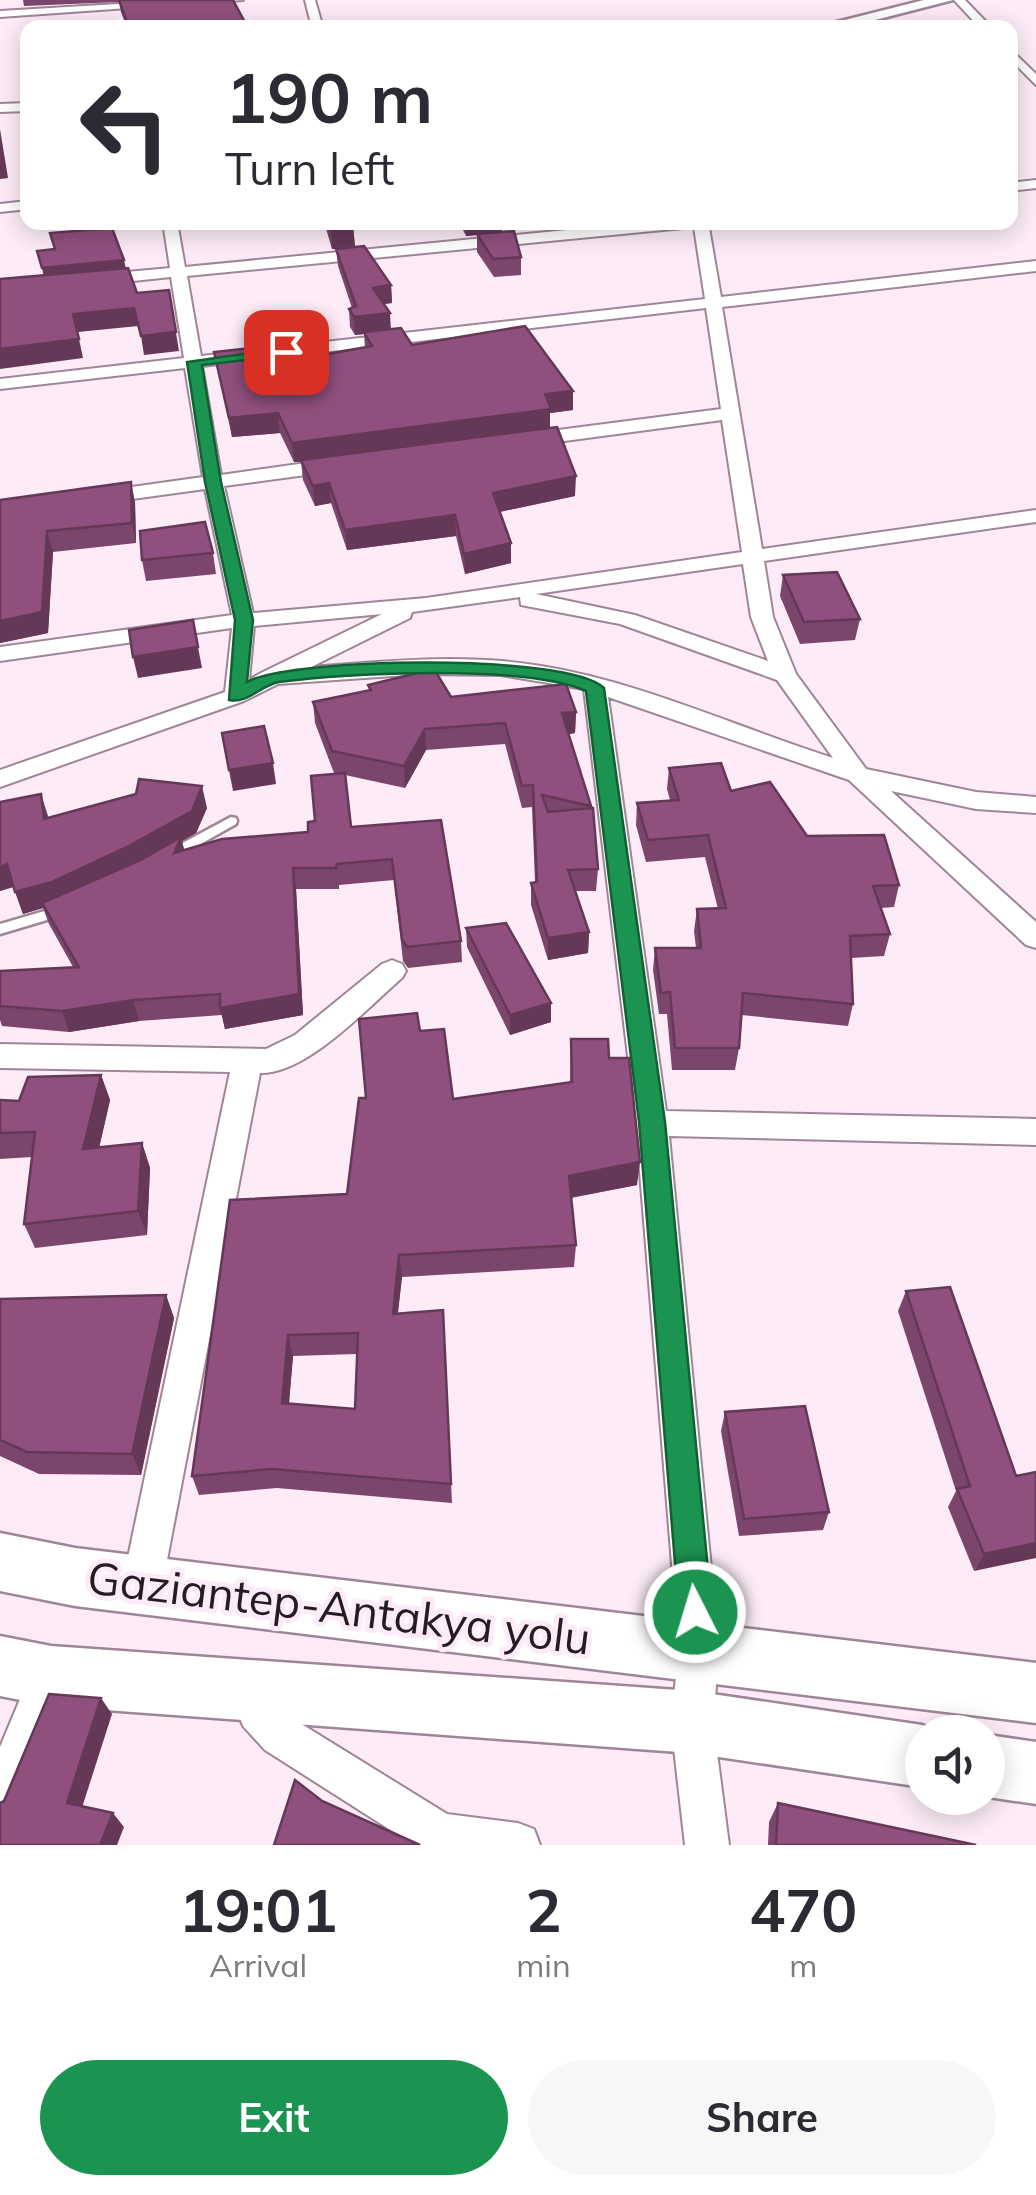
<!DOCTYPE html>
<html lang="en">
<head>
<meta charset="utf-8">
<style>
	:root { --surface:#fff; --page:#f7f7f7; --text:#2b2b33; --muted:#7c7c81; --accent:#1b9451 }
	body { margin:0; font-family:Mulish,sans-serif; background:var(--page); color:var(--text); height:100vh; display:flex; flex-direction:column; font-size:38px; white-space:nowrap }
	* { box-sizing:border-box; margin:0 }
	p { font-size:32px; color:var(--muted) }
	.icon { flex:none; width:55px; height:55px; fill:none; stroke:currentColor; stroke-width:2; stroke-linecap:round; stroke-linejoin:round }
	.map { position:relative; height:1845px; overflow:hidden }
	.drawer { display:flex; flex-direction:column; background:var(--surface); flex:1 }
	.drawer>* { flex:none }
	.hud { position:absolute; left:20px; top:20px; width:998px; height:210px; border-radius:20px; box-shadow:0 5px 25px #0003; background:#fff; color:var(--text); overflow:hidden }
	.fabs { position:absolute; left:905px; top:1715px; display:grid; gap:20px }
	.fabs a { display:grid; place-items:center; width:100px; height:100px; border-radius:50%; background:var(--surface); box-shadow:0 5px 25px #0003; font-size:50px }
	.pin { position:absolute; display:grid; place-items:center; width:85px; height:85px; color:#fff; margin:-42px; border-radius:20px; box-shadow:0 5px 15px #0006 }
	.me { position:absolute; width:110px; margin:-55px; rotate:355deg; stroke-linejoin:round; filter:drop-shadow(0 0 8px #0008) }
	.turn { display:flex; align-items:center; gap:35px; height:210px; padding:0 40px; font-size:45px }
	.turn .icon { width:130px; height:130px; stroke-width:2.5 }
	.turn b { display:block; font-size:70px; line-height:85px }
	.eta { display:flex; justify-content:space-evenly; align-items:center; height:170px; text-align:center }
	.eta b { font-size:60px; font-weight:700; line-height:70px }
	.button { display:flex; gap:20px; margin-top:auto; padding:20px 40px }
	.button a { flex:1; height:115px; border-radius:60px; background:var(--accent); color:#fff; font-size:40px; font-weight:700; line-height:115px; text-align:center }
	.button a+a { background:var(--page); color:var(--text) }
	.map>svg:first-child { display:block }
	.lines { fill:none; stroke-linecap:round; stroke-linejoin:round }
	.lane-casing { stroke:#9f8696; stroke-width:5 }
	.street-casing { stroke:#9f8696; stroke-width:4 }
	.secondary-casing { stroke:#9f8696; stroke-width:5 }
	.lane { fill:#fff; fill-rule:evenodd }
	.street { fill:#fff; fill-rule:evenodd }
	.secondary { fill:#fff; fill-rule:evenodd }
	.wall { fill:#7c456c; fill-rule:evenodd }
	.shaded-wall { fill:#653858 }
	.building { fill:#90507d; stroke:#653858; stroke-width:2.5; fill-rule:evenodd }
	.route { fill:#1b9451; stroke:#126035; stroke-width:2.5 }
	.labels { text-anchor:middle; stroke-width:10; stroke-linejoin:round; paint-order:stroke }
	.near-street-label { font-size:45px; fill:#251b22; stroke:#fdecf7 }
</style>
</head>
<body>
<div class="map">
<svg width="1036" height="1845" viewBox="0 0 1036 1845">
	<rect width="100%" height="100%" fill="#fdecf7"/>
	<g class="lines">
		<g class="lane-casing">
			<g id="lane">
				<path d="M231,817L236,818L237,821L236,824L174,859H164L162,856L164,853Z"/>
				<path d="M62,906L67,908L69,911L67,914L0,934V924Z"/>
			</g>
		</g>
		<g class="street-casing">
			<g id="street">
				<path d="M184,0H243L0,17V11Z"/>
				<path d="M305,0H315L323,28H312Z"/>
				<path d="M954,0H965L992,28H980Z"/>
				<path d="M1010,49L1036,74V85L1010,59Z"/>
				<path d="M28,103V111L0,112V104Z"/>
				<path d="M1036,180V188L1010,191V183Z"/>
				<path d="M28,201V209L0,212V204Z"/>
				<path d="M163,222H177L185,267L650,222H708L721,297L1036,261V271L722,307L762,549L1036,510V522L764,561L773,617L796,674L866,769L976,792L1036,797V813L976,809L891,791L1036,922V948L1026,945L849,780L608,697L666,1111L1036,1119V1145L669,1136L719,1650L713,1722L729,1845H685L671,1722L679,1650L636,1123L584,689L501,675L422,674L278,684L244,701L0,787V770L225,692L232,628L0,661V647L232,615L205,489L96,504L86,498L96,492L203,477L185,368L0,389V379L184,358L171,277L95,285L87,280L95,275L170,268ZM694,227L705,299L201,356L187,276ZM706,308L721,409L527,434L518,440L527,446L722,420L742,552L426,598L253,613L224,486L335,471L345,465L335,459L221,475L202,366ZM743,564L751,617L768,661L635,615L536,594ZM520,597L521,605L620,624L777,680L833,758C736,727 641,682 541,666C465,653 387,661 311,667L410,618L412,612ZM382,614L261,673L249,680L254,626Z"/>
				<path d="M392,960L402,964L406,971L402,978C367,1008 307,1074 260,1073L162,1586L156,1600L142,1606L128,1600L122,1586L230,1072L0,1068V1044L266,1049L295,1035L382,964Z"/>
				<path d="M51,1655L66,1661L72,1676L15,1814L0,1821V1747L36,1661Z"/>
				<path d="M251,1671L266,1677L274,1697L295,1720L447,1814L518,1823L534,1829L540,1845H414L265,1750L243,1726L230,1692L236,1677Z"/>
			</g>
		</g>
		<g class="secondary-casing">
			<g id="secondary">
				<path d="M924,0H953L844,28H813Z"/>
				<path d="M0,1533L75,1548L1036,1663V1723L75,1606L0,1591Z"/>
				<path d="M0,1636L51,1646L692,1691L922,1725L940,1732H922V1787L692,1753L51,1706L0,1696Z"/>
				<path d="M988,1735L1036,1742V1804L988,1797Z"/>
			</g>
		</g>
		<use href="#lane" class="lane"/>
		<use href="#street" class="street"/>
		<use href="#secondary" class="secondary"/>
	</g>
	<g class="wall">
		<path d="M23,0H233L248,28H127L121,12L119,2L24,6Z"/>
		<path d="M324,222H351L353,226L355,247L391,285L392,303L384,304L391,329L412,345L573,391V410L550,413V427L575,496L500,512L511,543V563L465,574L456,536L347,550L331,503L315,506L303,480L301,462H294L280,433L232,437L214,352L283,362L365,348L364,334L355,335L350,327L349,309L352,308L338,266L336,249H332Z"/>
		<path d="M459,222H502V232L521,257V275L494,277L477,252V235L466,236Z"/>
		<path d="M0,500L135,502L136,543L53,552L48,633L0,643Z"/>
		<path d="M213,553L216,574L146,581L142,560Z"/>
		<path d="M783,575L860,619L855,640L800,644L780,596Z"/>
		<path d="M368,685L451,697L576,712L575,733L569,734L591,806L598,869L596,891H575L589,932L588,953L548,960L531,905V883L535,882L532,807L522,808L505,744L426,750L405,788L345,775L351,827L441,820L461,941L462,962L408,968L403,961L394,880L339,885V889H296L303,1015L225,1029L222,1015L139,1021L69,1032L2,1026L0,1020V971L73,967L49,924L43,908L23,914L14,887L0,891L48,817L207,808L196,833L182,841L184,850L308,832L339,774L334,773L315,723L313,702L369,690Z"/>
		<path d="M669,768L731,791L807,836L899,885L894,907L881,908L890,934L884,956L851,958L853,1004L848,1026L741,1015L739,1048L735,1070H672L667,1014H659L653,970L655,948H696L694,931L697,909H718L705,857L646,862L636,825L637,803L670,800L667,789Z"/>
		<path d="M466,928L551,1003V1022L510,1035L467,947Z"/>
		<path d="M420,1031L453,1099L570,1082L571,1039L609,1058L637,1185L571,1198L576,1245L574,1267L402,1277L398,1313L443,1310L452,1503L277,1488L199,1495L192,1476L347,1194L366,1098ZM357,1354L355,1409L289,1404L293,1356Z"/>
		<path d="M101,1075L110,1100L99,1148L142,1143L150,1168L147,1235L35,1248L24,1224L32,1157L0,1159V1100L19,1101Z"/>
		<path d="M906,1291L1016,1476L1036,1472L974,1571L948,1507L956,1491L898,1311Z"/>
		<path d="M166,1295L174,1318L141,1475L39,1474L0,1456V1299Z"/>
		<path d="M725,1412L829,1512L823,1530L739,1536L721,1431Z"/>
		<path d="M778,1803L976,1845H768L769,1822Z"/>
	</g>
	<g class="shaded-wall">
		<path d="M0,129L8,178L0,179Z"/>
		<path d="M466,222H502V233L466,236Z"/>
		<path d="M353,226L355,247L332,249L331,228Z"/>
		<path d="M124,260L126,269L44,277L42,268Z"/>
		<path d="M391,285L392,303L375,305L373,288Z"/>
		<path d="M169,290L179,351L144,355L141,336Z"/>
		<path d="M134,308L138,326L78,332L73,314Z"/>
		<path d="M390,313L391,331L355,335L354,317Z"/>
		<path d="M79,339L83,358L0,369V349Z"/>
		<path d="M573,391V410L550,413V428L294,462L292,443L545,394Z"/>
		<path d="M278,413L280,433L232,437L229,418Z"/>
		<path d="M576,476L575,496L493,513V493Z"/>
		<path d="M131,482L135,502L136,543L132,523Z"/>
		<path d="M329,483L331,503L315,506L313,486Z"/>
		<path d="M455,515L456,536L347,550L345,530Z"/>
		<path d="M47,531L53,552L48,633L0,643V621Z"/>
		<path d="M511,543V563L465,574L464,554Z"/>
		<path d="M198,647L202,668L138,678L133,657Z"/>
		<path d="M576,712L575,733L562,735V713Z"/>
		<path d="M425,729L426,750L405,788L404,766Z"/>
		<path d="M273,763L276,784L233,791L229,770Z"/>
		<path d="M202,786L207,808L196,833L182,841L186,858L133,869L42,903L43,908L23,914L15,892Z"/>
		<path d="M41,794L48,816L51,841L44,819Z"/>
		<path d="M7,864L15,886L0,891V867Z"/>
		<path d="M293,868L296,889L303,1015L225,1029L220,1008Z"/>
		<path d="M589,932L588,953L548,960V938Z"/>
		<path d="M133,1000L139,1021L69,1032L62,1011Z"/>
		<path d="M551,1003V1022L510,1035V1015Z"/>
		<path d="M101,1075L110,1100L93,1174L83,1149Z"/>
		<path d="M142,1143L150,1168L147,1235L138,1211Z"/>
		<path d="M640,1162L637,1185L568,1198L569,1176Z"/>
		<path d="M399,1255L402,1277L395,1335L393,1314Z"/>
		<path d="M166,1295L174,1318L141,1475L132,1454Z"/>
		<path d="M288,1335L293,1356L287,1424L282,1403Z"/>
		<path d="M1036,1543V1558L974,1571L984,1554Z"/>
		<path d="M101,1698L112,1714L79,1817L67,1803Z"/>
		<path d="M113,1813L124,1827L117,1845H100Z"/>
	</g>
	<g class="building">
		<path d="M119,0H233L248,28H129Z"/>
		<path d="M329,222H351L353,226L331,228Z"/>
		<path d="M112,228L124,260L42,268L37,251L55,249L50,233Z"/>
		<path d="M514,231L521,257L493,259L477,234Z"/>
		<path d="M364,246L391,285L373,288L390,313L354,317L349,309L356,306L336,249Z"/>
		<path d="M128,268L137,293L169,290L176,332L141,336L134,308L73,314L79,339L0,349V279Z"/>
		<path d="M525,326L573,391L545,394L551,409L292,443L278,413L229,418L214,352L279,345L283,362L372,346L364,332L401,328L412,345Z"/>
		<path d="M557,427L576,476L493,493L511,543L464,554L455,515L345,530L329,483L313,486L301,460Z"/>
		<path d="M131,482L132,523L47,531L42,612L0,621V500Z"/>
		<path d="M205,522L213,553L142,560L140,531Z"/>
		<path d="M837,572L860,619L804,622L783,575Z"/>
		<path d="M193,620L198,647L133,657L129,630Z"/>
		<path d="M434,669L451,697L566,684L576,712L562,713L591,806L542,795L548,812L593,808L598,869L568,870L589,932L548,938L531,883L537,882L533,785L522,786L505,723L425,729L404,766L332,751L313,702L371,690L368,685Z"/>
		<path d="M264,726L273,763L229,770L222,733Z"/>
		<path d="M721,763L731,791L770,782L807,836L884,835L899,885L873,886L890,934L850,936L853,1004L743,993L739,1048H675L670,992L661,993L655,948H701L697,909L726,908L708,835L648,840L637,803L679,800L669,768Z"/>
		<path d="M345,773L351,827L441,820L461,941L407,947L402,939L392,859L337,864L336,868H293L299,994L220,1008V994L133,1000L62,1011L0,1006V971L79,967L42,903L141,860L181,837L174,853L222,839L308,832V822L315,821L311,776Z"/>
		<path d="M139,779L202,786L192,811L127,847L52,882L15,892L7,864L0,867V802L41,794L44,819L136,794Z"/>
		<path d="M506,923L551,1003L510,1015L466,928Z"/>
		<path d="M417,1013L420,1031L444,1029L453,1099L572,1082L571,1039H608L609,1058H629L640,1162L569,1176L576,1245L399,1255L393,1314L443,1310L451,1484L272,1469L192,1476L230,1200L347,1194L359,1098H366L359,1019ZM358,1333L355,1409L282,1403L288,1335Z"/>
		<path d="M101,1075L83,1149L142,1143L138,1211L24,1224L35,1132L0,1133V1100L19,1101L28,1077Z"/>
		<path d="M950,1287L1016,1476L1036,1472V1543L984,1554L957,1489L970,1486L906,1291Z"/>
		<path d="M166,1295L132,1454L27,1452L0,1440V1299Z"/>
		<path d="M805,1406L829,1512L744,1519L725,1412Z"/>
		<path d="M49,1694L101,1698L67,1803L113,1813L100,1845H0V1803L4,1801Z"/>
		<path d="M295,1780L322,1801L420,1845H274Z"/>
		<path d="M778,1803L976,1845H776Z"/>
	</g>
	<path class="route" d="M286,348L290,355L202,365L221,482L253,620L247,682C292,657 568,653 604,688L665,1122L712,1612L707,1624L695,1629L684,1624L679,1612L639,1122L586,691C523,664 349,673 279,682C261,685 248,704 229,700L235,620L205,482L187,362Z"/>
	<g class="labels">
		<g class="near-street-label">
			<text transform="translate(339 1608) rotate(7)" y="16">Gaziantep-Antakya yolu</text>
		</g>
	</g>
</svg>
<div class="fabs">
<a><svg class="icon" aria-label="sound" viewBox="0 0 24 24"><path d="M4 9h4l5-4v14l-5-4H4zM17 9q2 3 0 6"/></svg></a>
</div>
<div class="pin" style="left:286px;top:352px;background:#d93025"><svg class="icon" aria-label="arrive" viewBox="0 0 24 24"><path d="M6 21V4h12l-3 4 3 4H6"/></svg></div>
<svg class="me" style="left:695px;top:1612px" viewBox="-20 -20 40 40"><circle r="17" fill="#1b9451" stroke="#fff" stroke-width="3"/><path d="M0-11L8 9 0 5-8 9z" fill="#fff"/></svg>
<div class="hud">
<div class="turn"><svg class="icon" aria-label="left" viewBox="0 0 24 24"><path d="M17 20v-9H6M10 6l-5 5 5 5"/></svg><div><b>190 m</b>Turn left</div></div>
</div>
</div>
<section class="drawer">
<div class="eta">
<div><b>19:01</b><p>Arrival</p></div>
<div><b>2</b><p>min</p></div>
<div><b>470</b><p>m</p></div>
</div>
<div class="button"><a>Exit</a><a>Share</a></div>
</section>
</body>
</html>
